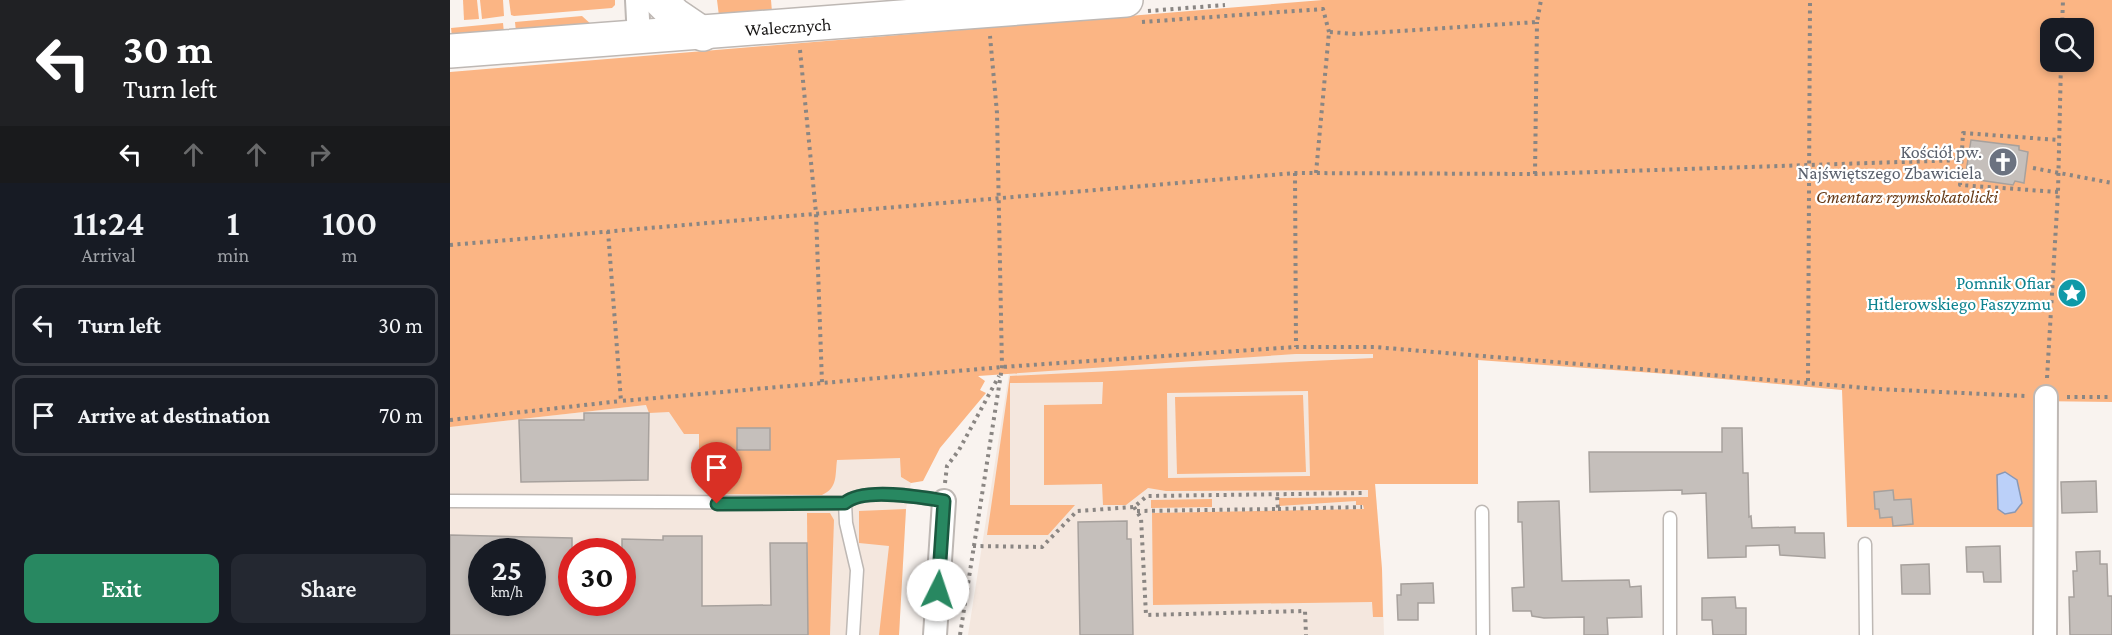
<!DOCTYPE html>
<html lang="en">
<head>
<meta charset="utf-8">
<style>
	:root { --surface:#171b24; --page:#242831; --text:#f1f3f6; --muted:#9ea1a6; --line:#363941; --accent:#288861 }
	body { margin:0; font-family:"Crimson Pro",serif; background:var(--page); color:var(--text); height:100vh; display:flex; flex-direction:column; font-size:22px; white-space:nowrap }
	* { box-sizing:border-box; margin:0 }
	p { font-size:20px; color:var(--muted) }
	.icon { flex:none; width:33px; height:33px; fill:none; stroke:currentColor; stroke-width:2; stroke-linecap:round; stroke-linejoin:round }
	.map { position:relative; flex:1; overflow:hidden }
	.sheet { display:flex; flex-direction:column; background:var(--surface); width:450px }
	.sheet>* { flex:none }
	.top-card { background:#202124; color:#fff; overflow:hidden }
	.fabs { position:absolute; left:1590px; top:18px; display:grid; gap:12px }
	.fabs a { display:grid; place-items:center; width:54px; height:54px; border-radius:12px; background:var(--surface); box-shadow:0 3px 9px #0003; font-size:30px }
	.speed { position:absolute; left:18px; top:538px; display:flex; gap:12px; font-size:30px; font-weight:700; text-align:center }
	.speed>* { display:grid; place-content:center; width:78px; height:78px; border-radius:50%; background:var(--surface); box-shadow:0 3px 9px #0003; line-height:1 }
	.speed small { font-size:15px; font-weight:400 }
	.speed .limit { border:9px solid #d22; background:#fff; color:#111 }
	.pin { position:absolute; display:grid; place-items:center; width:51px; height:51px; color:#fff; margin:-62px -26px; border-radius:50% 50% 50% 0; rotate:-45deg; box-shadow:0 0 6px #0007 }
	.pin .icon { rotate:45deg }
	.me { position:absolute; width:66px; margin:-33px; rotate:4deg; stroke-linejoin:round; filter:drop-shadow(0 0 4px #0008) }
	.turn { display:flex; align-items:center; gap:21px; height:126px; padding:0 24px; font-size:27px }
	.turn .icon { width:78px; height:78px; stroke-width:2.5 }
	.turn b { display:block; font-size:42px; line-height:51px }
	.lanes { display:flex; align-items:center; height:57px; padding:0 24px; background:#0003; justify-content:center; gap:30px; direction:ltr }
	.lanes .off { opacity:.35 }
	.eta { display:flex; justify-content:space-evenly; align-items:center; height:102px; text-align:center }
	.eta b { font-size:36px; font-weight:600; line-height:42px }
	.action { display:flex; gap:12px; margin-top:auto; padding:12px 24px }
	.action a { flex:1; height:69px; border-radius:12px; background:var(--accent); color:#fff; font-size:24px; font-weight:600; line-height:69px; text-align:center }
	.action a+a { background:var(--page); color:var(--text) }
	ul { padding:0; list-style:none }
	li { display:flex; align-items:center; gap:18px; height:81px; margin:0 12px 9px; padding:0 12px; border:3px solid var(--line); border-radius:12px }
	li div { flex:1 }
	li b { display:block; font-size:22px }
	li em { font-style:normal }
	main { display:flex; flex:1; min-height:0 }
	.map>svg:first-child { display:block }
	.built { fill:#f4e7de; fill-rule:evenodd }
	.green { fill:#fbb584; fill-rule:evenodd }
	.water { fill:#bbd0f9; stroke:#8a98b5; stroke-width:1.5 }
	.building { fill:#c5bfbb; stroke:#a7a19d; stroke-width:1.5; fill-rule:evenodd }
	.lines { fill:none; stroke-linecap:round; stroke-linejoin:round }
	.lane-casing { stroke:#beb8b4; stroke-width:15 }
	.street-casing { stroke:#beb8b4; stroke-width:26 }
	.secondary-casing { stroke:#beb8b4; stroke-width:36 }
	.path { stroke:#8a8683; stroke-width:4; stroke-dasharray:3 4.5; stroke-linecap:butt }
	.lane { stroke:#fff; stroke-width:12 }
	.street { stroke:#fff; stroke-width:22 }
	.secondary { stroke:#fff; stroke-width:33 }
	.route-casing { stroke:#1a583f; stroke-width:15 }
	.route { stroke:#288861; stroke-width:10 }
	.labels { text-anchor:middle; stroke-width:4.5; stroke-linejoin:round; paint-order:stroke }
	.street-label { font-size:18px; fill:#191716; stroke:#fff }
	.worship-label { font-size:18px; fill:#5b616d; stroke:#fff; text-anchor:end }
	.park-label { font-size:18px; font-style:italic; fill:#663915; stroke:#fff }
	.culture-label { font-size:18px; fill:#0d838f; stroke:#fff; text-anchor:end }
</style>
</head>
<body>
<main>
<section class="sheet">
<div class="top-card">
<div class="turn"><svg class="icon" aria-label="left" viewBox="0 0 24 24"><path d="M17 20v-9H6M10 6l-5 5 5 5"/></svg><div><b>30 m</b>Turn left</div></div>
<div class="lanes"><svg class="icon" aria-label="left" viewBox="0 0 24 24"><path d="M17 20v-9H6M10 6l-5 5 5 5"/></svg><svg class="icon off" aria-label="ahead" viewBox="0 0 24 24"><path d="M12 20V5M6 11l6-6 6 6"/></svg><svg class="icon off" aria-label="ahead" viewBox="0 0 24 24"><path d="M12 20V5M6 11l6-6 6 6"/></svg><svg class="icon off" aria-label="right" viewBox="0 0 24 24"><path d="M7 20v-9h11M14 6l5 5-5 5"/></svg></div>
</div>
<div class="eta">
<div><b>11:24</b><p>Arrival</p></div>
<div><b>1</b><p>min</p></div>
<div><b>100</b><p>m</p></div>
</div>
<ul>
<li><svg class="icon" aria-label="left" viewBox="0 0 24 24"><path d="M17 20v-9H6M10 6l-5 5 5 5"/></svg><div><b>Turn left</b></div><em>30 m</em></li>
<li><svg class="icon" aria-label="arrive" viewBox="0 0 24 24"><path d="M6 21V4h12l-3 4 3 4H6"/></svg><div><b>Arrive at destination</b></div><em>70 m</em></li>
</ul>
<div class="action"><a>Exit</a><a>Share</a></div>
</section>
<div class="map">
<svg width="1662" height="635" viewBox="0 0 1662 635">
	<rect width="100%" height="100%" fill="#f9f3ef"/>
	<g class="built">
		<path d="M846,354H923L925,483L932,569L934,635H518L559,373Z"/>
		<path d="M459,382L451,477L461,483L456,509L449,635H0V427L196,405ZM32,552H82V603H32ZM122,552H172V603H122Z"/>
	</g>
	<g class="green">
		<path d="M13,0H27L29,19L14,20Z"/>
		<path d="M30,0H53L54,16L32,19Z"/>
		<path d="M59,0H165V5L162,8L64,16L61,15Z"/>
		<path d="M267,0H321L322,12L269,16Z"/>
		<path d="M873,0H1662V402L1584,401V527H1397L1392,390L1218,374L1028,360V484H925L932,569L933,617H923L922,602L703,605L702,513L914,509L913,505H906V501L829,506V498L918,497V490L716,491L698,488L676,505H653L652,484L594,485V405L652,404L653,382L560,383V505H625L598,535H537L560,376L923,358V354H846L528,376L535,381L530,390L536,393L490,448L473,481L461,483L451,477L450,458L387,460C385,475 388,488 372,495L262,494L249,486V434H234L219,412L199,413L196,405L0,427V72ZM1600,28H1634V62H1600ZM858,391L860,476L718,478L717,393Z"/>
		<path d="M132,16L143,26L66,32L65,22Z"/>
		<path d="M53,23L54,33L2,37L1,28Z"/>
		<path d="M853,395L856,472L727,474L725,397Z"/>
		<path d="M762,499V507L701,508V500Z"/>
		<path d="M456,509L449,635H429L439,546L409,543V511Z"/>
		<path d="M357,513H380L384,520L380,635H358Z"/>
	</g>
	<path class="water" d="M1555,472L1567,480L1572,503L1565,512L1555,514L1548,509L1547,475Z"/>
	<g class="building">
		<path d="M1521,140L1569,146V150L1578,152L1574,183L1565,181L1563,185L1515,178Z"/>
		<path d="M134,413H199L198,480L71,482L69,420H134Z"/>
		<rect x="287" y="428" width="33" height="22"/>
		<path d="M1272,428H1292L1293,473H1298L1299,517L1301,516L1302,528L1345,527V533H1374L1375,558L1330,555L1329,545L1296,546V557L1258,558L1256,493L1232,494V490L1140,492L1139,452H1272Z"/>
		<path d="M1646,481L1647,512L1612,513L1611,482Z"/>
		<path d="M1443,490L1444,500L1461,499L1463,524L1443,526L1442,517L1430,518L1429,509H1425L1424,492Z"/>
		<path d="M1109,501L1112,581L1179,580L1180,587L1191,586L1192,617L1157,618L1158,635H1134V617L1094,618L1082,616L1081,611H1063L1062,588L1074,587L1072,522H1068V502Z"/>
		<path d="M677,521V539H681L683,635H630L628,522Z"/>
		<path d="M0,535L122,538V603H172V539L213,540V536H252V606L321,605L320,543H357L358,635H0ZM32,552H82V603H32Z"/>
		<path d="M1550,546L1551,582H1534L1533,572H1517L1516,547Z"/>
		<path d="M1650,551V564H1657L1658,596H1662V635H1620L1619,597H1624L1623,571H1627L1626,552Z"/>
		<path d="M1479,564L1480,594H1452L1451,565Z"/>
		<path d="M983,583L984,603H968V620H948L947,595H951V584Z"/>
		<path d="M1285,597L1286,608H1296V635H1263L1262,620H1252V598Z"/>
	</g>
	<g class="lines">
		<g class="lane-casing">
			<g id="lane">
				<path d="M0,501L395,503L396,523L407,570L403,635"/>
				<path d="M395,503C413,487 471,497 494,501"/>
				<path d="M1032,512L1033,635"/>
				<path d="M1220,518V635"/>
				<path d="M1415,544L1416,635"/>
			</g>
		</g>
		<g class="street-casing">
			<g id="street">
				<path d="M187,0L189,38"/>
				<path d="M485,635L494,501"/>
				<path d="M1595,635L1596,397"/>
			</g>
		</g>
		<g class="secondary-casing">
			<g id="secondary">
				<path d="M210,0L225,15L253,34"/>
				<path d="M0,51L676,0"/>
			</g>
		</g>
		<g class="path">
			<path d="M698,11L775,5"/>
			<path d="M692,22L873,9L879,32"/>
			<path d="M1612,28L1613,0"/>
			<path d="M350,50L366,213L372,383"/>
			<path d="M1583,168L1662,183"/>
			<path d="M845,173L846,347"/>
			<path d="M866,173L879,32L906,34L1087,22L1091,0"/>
			<path d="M1085,174L1087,22"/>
			<path d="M1608,192L1510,185L1513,133L1609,140"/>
			<path d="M158,231L171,401L552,367L846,347H925L1428,389L1576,396"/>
			<path d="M0,245L845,173L1085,174L1512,160"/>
			<path d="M1597,378L1608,192L1611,62"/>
			<path d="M1358,381L1360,0"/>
			<path d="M1617,397H1662"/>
			<path d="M0,420L171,401"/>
			<path d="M495,483L497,466L509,450L549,376"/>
			<path d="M684,507L691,518L696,615L855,611L856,635"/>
			<path d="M828,509L912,507"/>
			<path d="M687,511L828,509L827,494"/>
			<path d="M523,546L592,547L627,511L684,507L697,496L916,493"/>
			<path d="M510,635L552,367L547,113L540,36"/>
		</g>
		<use href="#lane" class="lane"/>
		<use href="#street" class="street"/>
		<use href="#secondary" class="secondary"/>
	</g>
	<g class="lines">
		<g class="route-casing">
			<path id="route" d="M267,504L395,503C413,487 471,497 494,501L488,590"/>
		</g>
		<use href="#route" class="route"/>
	</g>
	<defs>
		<g id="church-disc" transform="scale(1.5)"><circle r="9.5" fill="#6b7280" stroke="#fff"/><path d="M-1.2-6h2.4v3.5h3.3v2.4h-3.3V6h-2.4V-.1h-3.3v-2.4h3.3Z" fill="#fff"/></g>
		<g id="sight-disc" transform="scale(1.5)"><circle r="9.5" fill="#0f9aa8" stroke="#fff"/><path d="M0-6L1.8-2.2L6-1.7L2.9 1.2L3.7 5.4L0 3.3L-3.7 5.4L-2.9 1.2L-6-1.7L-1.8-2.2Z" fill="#fff"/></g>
	</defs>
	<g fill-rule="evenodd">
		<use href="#church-disc" x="1553" y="162"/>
		<use href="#sight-disc" x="1622" y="293"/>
	</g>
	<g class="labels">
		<g class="street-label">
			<text transform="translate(338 27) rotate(-4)" y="6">Walecznych</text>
		</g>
		<g class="worship-label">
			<text x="1532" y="158">Kościół pw.<tspan x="1532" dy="21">Najświętszego Zbawiciela</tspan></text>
		</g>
		<g class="park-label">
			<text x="1457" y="203">Cmentarz rzymskokatolicki</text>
		</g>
		<g class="culture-label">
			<text x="1601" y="289">Pomnik Ofiar<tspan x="1601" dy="21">Hitlerowskiego Faszyzmu</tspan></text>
		</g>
	</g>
</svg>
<div class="fabs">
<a><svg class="icon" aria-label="search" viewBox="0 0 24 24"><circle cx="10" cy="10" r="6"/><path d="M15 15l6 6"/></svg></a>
</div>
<div class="speed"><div>25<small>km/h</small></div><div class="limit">30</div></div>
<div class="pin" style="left:267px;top:504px;background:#d93025"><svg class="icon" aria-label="arrive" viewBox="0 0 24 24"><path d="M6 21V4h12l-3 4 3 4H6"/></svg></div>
<svg class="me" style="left:488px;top:590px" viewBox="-20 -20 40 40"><circle r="19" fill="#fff"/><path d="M0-13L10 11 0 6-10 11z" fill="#288861"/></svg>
</div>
</main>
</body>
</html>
